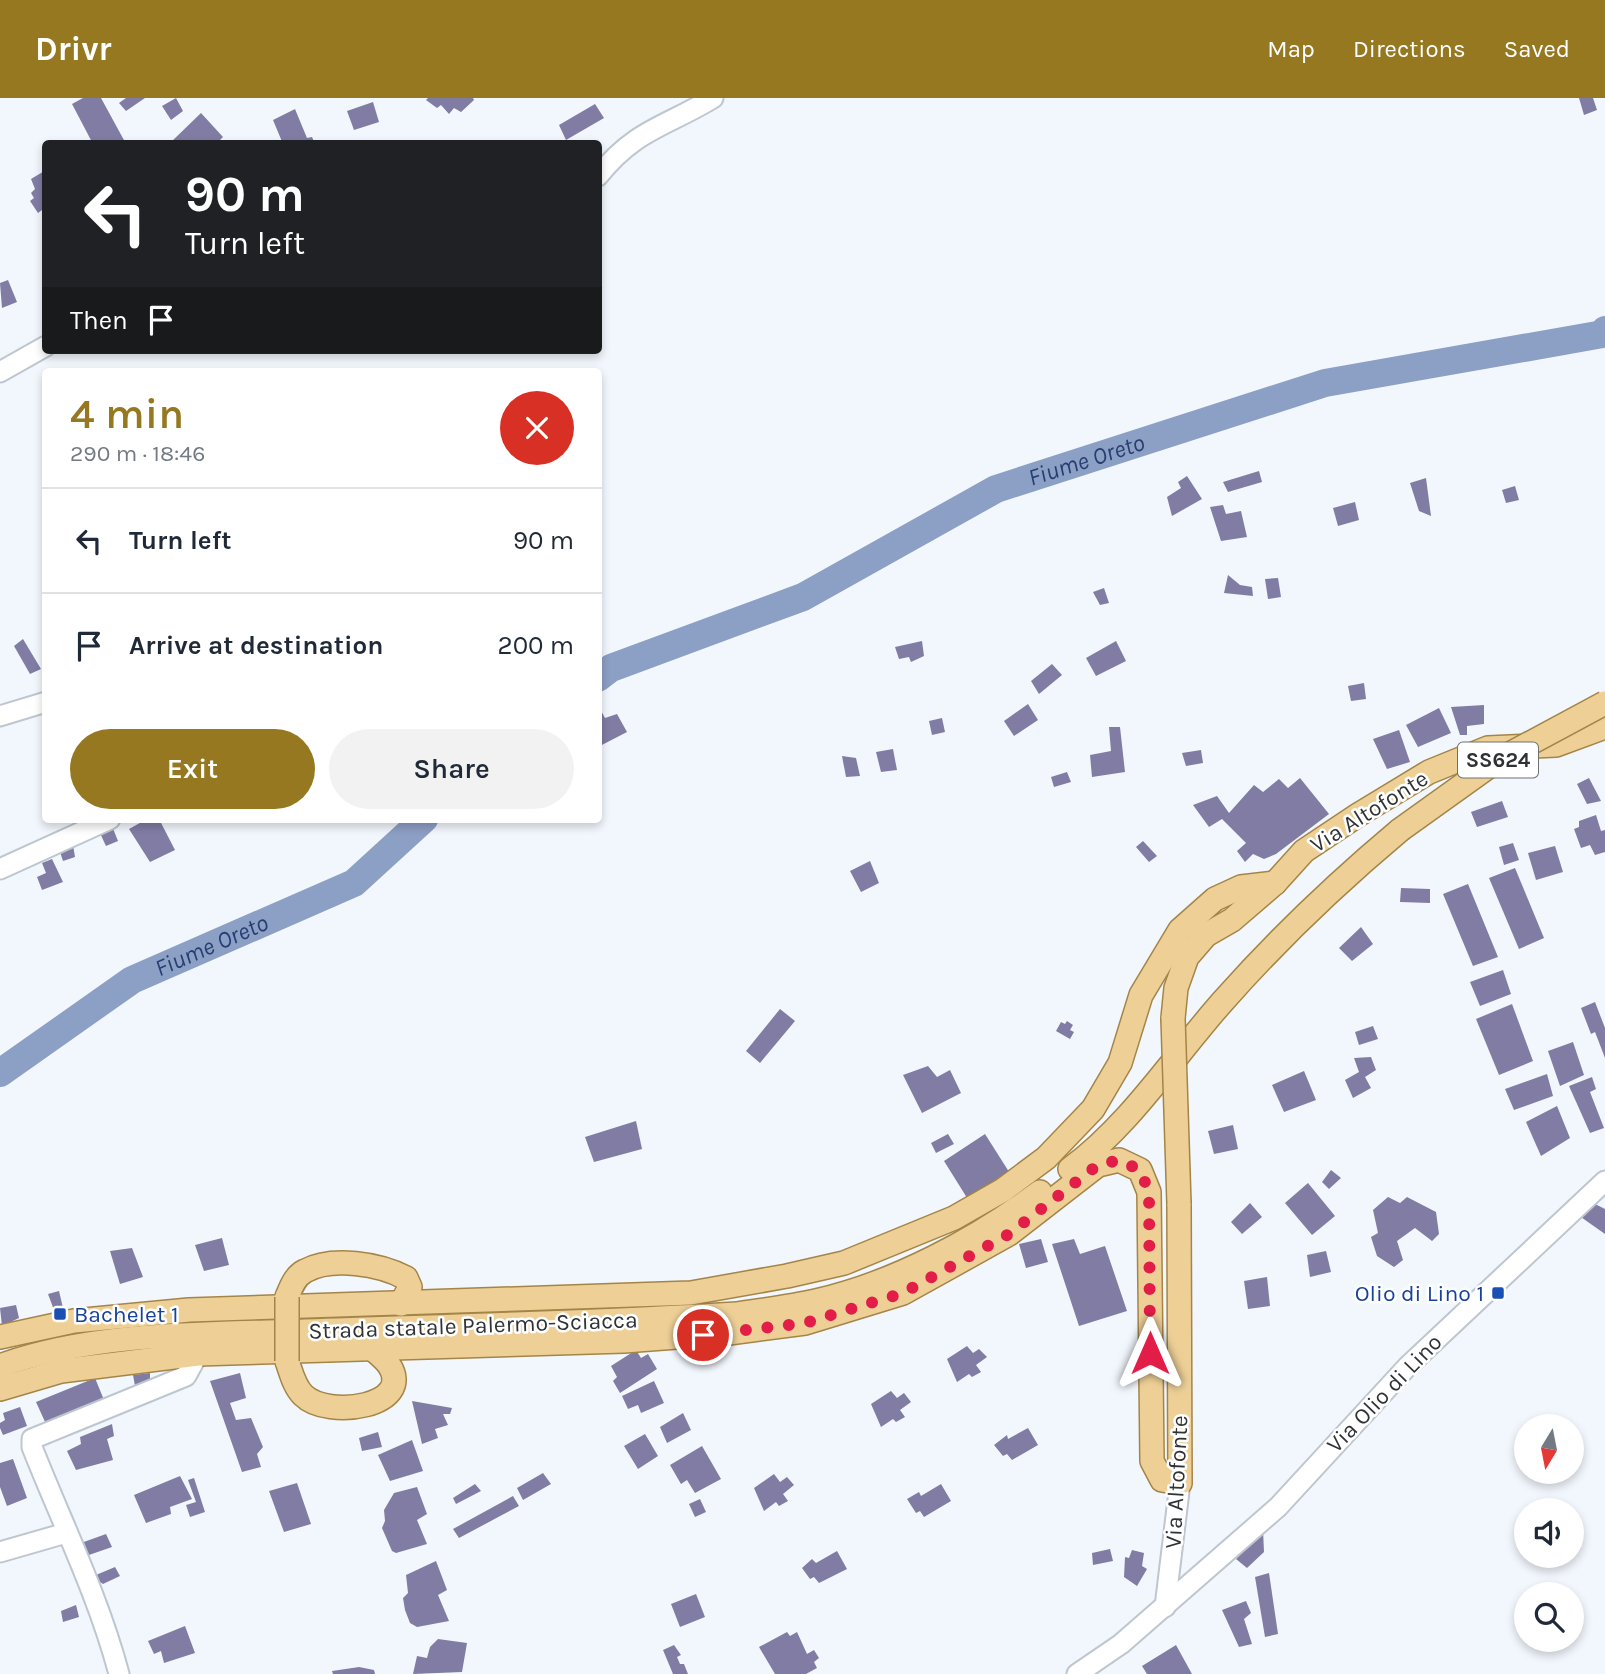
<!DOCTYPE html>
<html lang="en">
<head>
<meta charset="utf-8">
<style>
	:root { --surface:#fff; --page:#f2f2f3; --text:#1f2937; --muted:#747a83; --line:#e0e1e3; --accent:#95781f }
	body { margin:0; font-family:Karla,sans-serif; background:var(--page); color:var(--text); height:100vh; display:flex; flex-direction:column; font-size:26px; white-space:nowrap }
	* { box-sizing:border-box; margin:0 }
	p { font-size:23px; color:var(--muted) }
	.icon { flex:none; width:38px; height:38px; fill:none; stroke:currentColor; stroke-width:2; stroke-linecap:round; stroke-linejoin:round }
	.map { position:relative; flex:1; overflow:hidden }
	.drawer { position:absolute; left:42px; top:270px; width:560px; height:455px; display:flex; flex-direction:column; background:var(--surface); border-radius:7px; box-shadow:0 4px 10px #0003 }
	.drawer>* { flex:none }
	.hud { position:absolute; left:42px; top:42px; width:560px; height:214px; border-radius:7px; box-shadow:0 4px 10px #0003; background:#202124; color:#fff; overflow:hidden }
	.needle { width:46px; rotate:190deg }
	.tools { position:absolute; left:1514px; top:1316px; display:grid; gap:14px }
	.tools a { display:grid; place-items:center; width:70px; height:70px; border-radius:50%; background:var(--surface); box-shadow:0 4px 10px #0003; font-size:35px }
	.pin { position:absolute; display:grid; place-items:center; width:60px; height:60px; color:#fff; margin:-30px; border:4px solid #fff; border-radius:50%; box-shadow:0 2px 7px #0007 }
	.me { position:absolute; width:77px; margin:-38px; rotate:0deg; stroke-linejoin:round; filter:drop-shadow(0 0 5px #0008) }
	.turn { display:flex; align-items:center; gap:24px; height:147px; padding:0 28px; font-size:32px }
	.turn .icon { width:91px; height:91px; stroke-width:2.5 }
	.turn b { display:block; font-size:49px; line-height:60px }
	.then { display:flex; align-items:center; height:66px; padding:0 28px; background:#0003; gap:14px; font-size:26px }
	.round { display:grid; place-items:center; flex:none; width:74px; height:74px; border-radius:37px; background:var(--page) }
	.overview { display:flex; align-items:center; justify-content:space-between; height:119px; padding:0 28px }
	h1 { font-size:42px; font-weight:600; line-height:52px; color:var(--accent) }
	.cta { display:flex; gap:14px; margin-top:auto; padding:14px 28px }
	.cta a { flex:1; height:80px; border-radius:42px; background:var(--accent); color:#fff; font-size:28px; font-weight:600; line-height:80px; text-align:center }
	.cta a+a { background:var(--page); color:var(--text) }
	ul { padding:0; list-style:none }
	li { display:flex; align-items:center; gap:21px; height:105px; padding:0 28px; border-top:2px solid var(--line) }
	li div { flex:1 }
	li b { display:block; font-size:26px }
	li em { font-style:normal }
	header { display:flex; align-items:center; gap:42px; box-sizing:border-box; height:98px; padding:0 35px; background:var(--accent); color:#fff }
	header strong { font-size:33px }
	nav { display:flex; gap:38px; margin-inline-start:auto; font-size:24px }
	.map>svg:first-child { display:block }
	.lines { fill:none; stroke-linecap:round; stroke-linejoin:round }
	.river { stroke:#8c9fc5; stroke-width:28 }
	.building { fill:#807ca4 }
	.minor-casing { stroke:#bec6cf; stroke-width:23 }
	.major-casing { stroke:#a48548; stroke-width:26 }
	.minor { stroke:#fff; stroke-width:19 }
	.major { stroke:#eed097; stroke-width:23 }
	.major-bridge-casing { stroke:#a48548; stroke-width:26; stroke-linecap:butt }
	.major-bridge { stroke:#eed097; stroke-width:23 }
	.route { stroke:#e11d48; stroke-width:12; stroke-dasharray:0 21.6 }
	.transit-dot { fill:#1a4fb4; stroke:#fff; stroke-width:2.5 }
	.labels { text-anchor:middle; stroke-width:5; stroke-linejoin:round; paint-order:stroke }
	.shield { fill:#fff; stroke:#6e7072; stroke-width:2 }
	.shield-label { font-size:21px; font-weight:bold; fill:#303336 }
	.street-label { font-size:23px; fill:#303336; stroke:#fff }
	.transit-label { font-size:23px; fill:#164399; stroke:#fff; text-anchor:end }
	.water-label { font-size:24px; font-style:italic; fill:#273e70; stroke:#fff }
</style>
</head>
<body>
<header>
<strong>Drivr</strong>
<nav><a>Map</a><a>Directions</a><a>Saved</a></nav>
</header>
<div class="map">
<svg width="1605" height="1576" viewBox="0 0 1605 1576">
	<rect width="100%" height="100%" fill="#f2f7fd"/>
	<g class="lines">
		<g class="river">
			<path id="s1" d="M598,580L611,570L803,499L996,391L1325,285L1603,236L1605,232"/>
			<path id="s2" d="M0,975L132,882L354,785L424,721"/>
		</g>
	</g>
	<g class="building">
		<path d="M83,0H101L125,44L93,46L72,6Z"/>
		<path d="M126,0H145L126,13L119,5Z"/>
		<path d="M176,0L183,13L171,22L162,8Z"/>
		<path d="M428,0H473L474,2L461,14L454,10L449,16L441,7L437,10L426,2Z"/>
		<path d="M1579,0H1593L1597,12L1584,17Z"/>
		<path d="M373,4L379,24L354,32L347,13Z"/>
		<path d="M595,6L604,20L566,42L559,27Z"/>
		<path d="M295,11L307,40L312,39L315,46H283L273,22Z"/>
		<path d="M201,15L223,39L216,46H169Z"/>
		<path d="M46,72V109L38,115L30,103L34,100L31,95L35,91L31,81Z"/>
		<path d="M8,182L17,204L2,210L0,185Z"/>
		<path d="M1259,373L1262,384L1228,394L1223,384Z"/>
		<path d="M1187,378L1202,401L1172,418L1167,399L1181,390L1178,384Z"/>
		<path d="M1426,380L1431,418L1419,413L1410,385Z"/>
		<path d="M1515,388L1519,402L1506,405L1502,392Z"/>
		<path d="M1355,404L1359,422L1338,428L1333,410Z"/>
		<path d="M1223,407L1226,416L1241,413L1247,439L1221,443L1210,409Z"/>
		<path d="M1228,477L1240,487L1252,489L1253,498L1224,495Z"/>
		<path d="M1278,480L1281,499L1268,501L1265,481Z"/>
		<path d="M1104,490L1109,505L1100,507L1093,494Z"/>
		<path d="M23,541L41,571L30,576L14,548Z"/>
		<path d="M922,543L924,558L911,564L909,559L899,561L895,549Z"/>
		<path d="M1116,543L1126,563L1096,578L1086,560Z"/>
		<path d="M1052,566L1062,577L1039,596L1031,583Z"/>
		<path d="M1364,585L1366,601L1351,603L1348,588Z"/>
		<path d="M1028,606L1038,622L1014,638L1004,623Z"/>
		<path d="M598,607L605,620L617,616L627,634L598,649Z"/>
		<path d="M1484,607V626L1467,628V637H1460L1451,609Z"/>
		<path d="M1439,610L1451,635L1418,649L1406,627Z"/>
		<path d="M942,620L945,634L932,637L929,623Z"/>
		<path d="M1109,629H1120L1125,674L1092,679L1090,657L1111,653Z"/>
		<path d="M1399,632L1410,664L1387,671L1373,641Z"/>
		<path d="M893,651L897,672L881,674L876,654Z"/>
		<path d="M1201,652L1203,665L1186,668L1182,655Z"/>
		<path d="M842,658L856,660L860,678L846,679Z"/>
		<path d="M1067,674L1071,684L1054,689L1051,679Z"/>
		<path d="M1300,680L1329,716L1276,756L1264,761L1253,756L1245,764L1237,753L1246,745L1222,721L1209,729L1193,707L1217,698L1229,715L1254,687L1263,694L1279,681L1288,690Z"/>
		<path d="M1589,680L1601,703L1587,706L1577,686Z"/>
		<path d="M1502,703L1508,719L1477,729L1471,714Z"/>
		<path d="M1596,717L1601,733L1605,732V754L1595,757L1590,747L1581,750L1574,731L1579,729V723Z"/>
		<path d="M147,721H159L175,752L150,764L129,731Z"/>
		<path d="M110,723L118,743L106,748L98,731Z"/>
		<path d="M1143,743L1157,758L1149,764L1136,749Z"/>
		<path d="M1513,745L1519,762L1504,767L1499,749Z"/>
		<path d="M73,747L75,759L63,763L59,751Z"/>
		<path d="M1555,748L1563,774L1536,782L1528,755Z"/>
		<path d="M52,761L63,784L42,792L37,779L46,775L42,765Z"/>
		<path d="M870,763L879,785L861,794L850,773Z"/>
		<path d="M1515,770L1544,840L1519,851L1489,780Z"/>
		<path d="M1468,786L1498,859L1473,868L1443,796Z"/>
		<path d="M1401,790L1430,791V805L1400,804Z"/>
		<path d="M1361,829L1373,846L1352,863L1339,850Z"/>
		<path d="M1503,872L1511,896L1480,908L1470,884Z"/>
		<path d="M1595,904L1605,930V960L1595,934L1591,936L1581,910Z"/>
		<path d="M1512,906L1533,963L1499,977L1476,921Z"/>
		<path d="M780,911L795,923L760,965L746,953Z"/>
		<path d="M1067,923L1073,927L1070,932L1074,934L1070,941L1056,933L1061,924L1065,926Z"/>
		<path d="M1373,928L1378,941L1359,947L1355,934Z"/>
		<path d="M1573,944L1584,977L1560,988L1548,953Z"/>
		<path d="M1371,959L1376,972L1365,979L1371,990L1353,1000L1345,982L1359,974L1354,960Z"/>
		<path d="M928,968L937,979L950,972L961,995L922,1015L903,977Z"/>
		<path d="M1304,973L1316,1002L1284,1014L1272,987Z"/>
		<path d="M1547,976L1553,998L1514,1012L1505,991Z"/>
		<path d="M1592,979L1596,991L1590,994L1604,1030L1590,1035L1569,988Z"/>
		<path d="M1557,1008L1570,1040L1541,1058L1526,1024Z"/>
		<path d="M636,1023L642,1051L594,1064L585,1039Z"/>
		<path d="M1233,1027L1238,1051L1214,1056L1208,1033Z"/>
		<path d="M948,1036L954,1046L936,1055L931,1045Z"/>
		<path d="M985,1036L1011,1077L969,1103L944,1063Z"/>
		<path d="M1331,1072L1341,1080L1329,1091L1322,1084Z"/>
		<path d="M1308,1085L1335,1118L1312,1137L1285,1105Z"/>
		<path d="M1388,1099L1400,1105L1407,1099L1436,1114L1439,1136L1432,1143L1415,1130L1397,1143L1403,1162L1394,1169L1377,1158L1371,1139L1378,1135L1373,1112Z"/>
		<path d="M1591,1104L1605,1111V1136L1578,1117Z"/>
		<path d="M1250,1105L1262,1119L1242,1136L1231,1124Z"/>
		<path d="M222,1140L229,1167L204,1173L195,1147Z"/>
		<path d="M1041,1141L1048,1164L1026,1170L1019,1146Z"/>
		<path d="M1074,1141L1080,1156L1105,1148L1127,1213L1079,1228L1052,1146Z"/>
		<path d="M132,1150L143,1179L120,1186L110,1153Z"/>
		<path d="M1326,1153L1331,1174L1310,1179L1307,1157Z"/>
		<path d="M1267,1179L1270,1208L1248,1211L1244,1183Z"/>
		<path d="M59,1193L63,1210L54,1212L48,1196Z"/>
		<path d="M16,1207L19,1220L2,1228L0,1210Z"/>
		<path d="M967,1248L973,1255L979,1251L987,1259L976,1267L981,1274L972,1279L969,1276L957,1284L947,1261Z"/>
		<path d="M636,1252L641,1260L648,1256L657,1271L620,1295L613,1283L617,1279L611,1268Z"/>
		<path d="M150,1275V1286L135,1288L133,1277Z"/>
		<path d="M240,1275L246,1300L230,1305L236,1322L251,1320L263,1349L257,1356L261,1369L242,1374L210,1283Z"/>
		<path d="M95,1280L104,1302L46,1326L36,1304Z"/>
		<path d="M654,1283L664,1305L641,1315L638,1307L628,1311L622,1298Z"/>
		<path d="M891,1293L897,1300L904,1295L911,1304L900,1312L905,1319L896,1324L893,1321L881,1329L871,1306Z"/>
		<path d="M412,1303L452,1310L450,1316H443L448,1327L435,1331L438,1340L422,1346Z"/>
		<path d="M20,1309L27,1328L3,1337L0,1330V1325L5,1322L3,1315Z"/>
		<path d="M683,1315L691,1332L667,1345L660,1329Z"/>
		<path d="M112,1326L114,1338L107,1341L113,1362L76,1372L67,1353L81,1346L80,1339Z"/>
		<path d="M1028,1330L1038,1347L1012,1362L1007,1356L1003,1358L994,1347L1007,1337L1008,1341Z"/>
		<path d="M378,1334L382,1349L362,1353L359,1340Z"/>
		<path d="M645,1336L658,1358L638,1371L624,1348Z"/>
		<path d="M412,1342L423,1373L390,1383L378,1357Z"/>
		<path d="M702,1348L721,1381L695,1395L687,1382L681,1386L670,1367Z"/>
		<path d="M13,1361L27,1400L7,1408L0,1389V1365Z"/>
		<path d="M543,1375L551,1386L523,1402L517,1390Z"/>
		<path d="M774,1376L780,1384L787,1379L794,1387L783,1396L788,1403L779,1408L776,1404L764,1413L754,1390Z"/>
		<path d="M180,1378L192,1401L170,1409L171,1416L146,1425L134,1397Z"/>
		<path d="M194,1380L205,1414L190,1419L186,1407L196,1404L188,1382Z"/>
		<path d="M297,1385L311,1426L284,1434L269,1393Z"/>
		<path d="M475,1386L481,1393L456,1406L453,1400Z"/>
		<path d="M941,1386L951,1403L924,1419L920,1413L916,1415L907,1401L919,1394L921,1398Z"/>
		<path d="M417,1389L427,1416L417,1422L427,1446L396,1455L392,1453L382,1430L385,1423L384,1412L394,1395Z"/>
		<path d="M513,1398L519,1408L459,1440L453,1431Z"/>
		<path d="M700,1401L706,1414L695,1419L689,1406Z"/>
		<path d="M1263,1432L1264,1454L1247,1470L1236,1461Z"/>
		<path d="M106,1436L112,1449L86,1458L81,1445Z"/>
		<path d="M1110,1451L1113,1463L1093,1467L1092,1455Z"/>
		<path d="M1132,1452L1144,1455L1142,1468L1147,1471L1137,1488L1124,1479L1125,1459L1129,1460Z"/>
		<path d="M837,1453L847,1471L819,1485L814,1479L810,1481L802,1470L812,1461L816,1465Z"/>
		<path d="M436,1463L447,1492L438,1497L449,1523L417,1529L410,1525L405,1512L403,1500L408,1495L406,1477Z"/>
		<path d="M115,1469L120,1478L103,1486L100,1484L96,1477Z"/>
		<path d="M1269,1475L1278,1536L1265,1539L1255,1479Z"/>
		<path d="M696,1496L705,1519L680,1529L671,1506Z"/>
		<path d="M1246,1503L1251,1515L1244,1521L1252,1546L1239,1549L1222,1512Z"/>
		<path d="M76,1507L79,1519L63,1524L61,1513Z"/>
		<path d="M185,1528L195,1555L164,1565L161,1553L154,1556L148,1543Z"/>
		<path d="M787,1534L790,1538L797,1534L807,1556L814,1552L819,1560L814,1564L817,1570L806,1576H775L759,1549Z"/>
		<path d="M438,1541L467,1545L462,1574L413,1576L417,1558L427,1560L430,1549Z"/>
		<path d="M674,1547L681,1557L677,1559L680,1566H684L688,1576H673L663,1552Z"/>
		<path d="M1176,1547L1192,1576H1147L1142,1568Z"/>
		<path d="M359,1569L374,1572L375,1576H333L332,1573Z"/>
	</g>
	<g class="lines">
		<g class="minor-casing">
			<g id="minor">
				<path d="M598,78C636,31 665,29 713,0"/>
				<path d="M0,274L46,248"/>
				<path d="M0,618L46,604"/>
				<path d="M0,771L110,721"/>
				<path d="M0,1454L66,1435"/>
				<path d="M1165,1509L1180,1385"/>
				<path d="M119,1576C98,1497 62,1425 32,1349V1341L186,1278L198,1256"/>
				<path d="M1077,1576L1121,1546L1278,1409L1407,1269L1605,1083"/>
			</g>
		</g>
		<g class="major-casing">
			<g id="major">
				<path d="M1173,920L1176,890L1187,859L1206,837L1232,822L1275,785L1304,753L1358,717L1429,674L1488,650L1556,647L1605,629"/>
				<path d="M1070,1071C1131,1026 1174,958 1224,902C1278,841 1338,784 1400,732"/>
				<path d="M287,1199C291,1189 295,1178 305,1173C332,1158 380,1166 406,1180L410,1189L401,1206"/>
				<path d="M0,1239L74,1223L189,1212L691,1195L787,1178L844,1165L954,1120L1003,1092L1046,1060L1093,1011L1120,965L1141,897L1180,832L1215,801L1241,789L1275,785"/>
				<path d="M287,1263C291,1274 294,1288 303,1297C328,1322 416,1308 389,1267C385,1261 378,1256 373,1251"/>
				<path d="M0,1268C92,1234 208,1236 306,1233C449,1228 593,1225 737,1216C763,1212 790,1209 816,1203C895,1185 975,1142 1040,1094"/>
				<path d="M0,1291L61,1273L198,1256L624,1243L729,1235L805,1225L903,1195L1009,1136L1098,1067L1119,1062L1140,1072L1149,1094L1152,1363L1162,1382L1180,1385L1179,1106"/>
			</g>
		</g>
		<use href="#minor" class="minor"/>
		<use href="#major" class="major"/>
		<g class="major-bridge-casing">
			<g id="major-bridge">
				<path d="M1400,732L1495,664L1605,605"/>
				<path d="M1173,920L1179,1106"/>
				<path d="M287,1199V1263"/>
			</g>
		</g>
		<use href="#major-bridge" class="major-bridge"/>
	</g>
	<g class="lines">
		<path class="route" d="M703,1237L805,1225L903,1195L1009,1136L1098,1067L1119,1062L1140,1072L1149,1094L1150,1255"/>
	</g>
	<g class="transit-dot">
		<rect x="1491" y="1188" width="14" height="14" rx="3.5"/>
		<rect x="53" y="1209" width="14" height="14" rx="3.5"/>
	</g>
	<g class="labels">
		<rect class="shield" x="1458" y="644.5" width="80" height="35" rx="5"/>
		<g class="shield-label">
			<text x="1498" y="669">SS624</text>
		</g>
		<g class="street-label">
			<text transform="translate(1369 713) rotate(-32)" y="8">Via Altofonte</text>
			<text transform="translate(473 1227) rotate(-2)" y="8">Strada statale Palermo-Sciacca</text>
			<text transform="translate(1384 1295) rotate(-46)" y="8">Via Olio di Lino</text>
			<text transform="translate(1176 1384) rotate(-87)" y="8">Via Altofonte</text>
		</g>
		<g class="transit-label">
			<text x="1484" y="1203">Olio di Lino 1</text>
			<text x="74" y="1224" text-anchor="start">Bachelet 1</text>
		</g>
		<g class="water-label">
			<text dy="8" stroke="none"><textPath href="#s1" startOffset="537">Fiume Oreto</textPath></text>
			<text dy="8" stroke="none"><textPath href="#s2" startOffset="248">Fiume Oreto</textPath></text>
		</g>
	</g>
</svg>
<div class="tools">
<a><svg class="needle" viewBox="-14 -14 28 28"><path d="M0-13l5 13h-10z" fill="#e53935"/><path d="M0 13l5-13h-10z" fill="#747a83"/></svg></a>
<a><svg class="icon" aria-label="sound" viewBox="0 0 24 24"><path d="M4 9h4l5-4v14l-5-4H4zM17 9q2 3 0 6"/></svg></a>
<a><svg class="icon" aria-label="search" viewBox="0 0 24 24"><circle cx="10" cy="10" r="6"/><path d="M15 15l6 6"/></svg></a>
</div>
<div class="pin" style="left:703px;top:1237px;background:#d93025"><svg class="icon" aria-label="arrive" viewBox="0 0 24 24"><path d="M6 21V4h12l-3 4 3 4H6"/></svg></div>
<svg class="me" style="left:1150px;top:1255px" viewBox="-20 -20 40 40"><path d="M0-17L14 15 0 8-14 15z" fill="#e11d48" stroke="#fff" stroke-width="4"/></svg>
<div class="hud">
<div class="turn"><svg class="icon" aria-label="left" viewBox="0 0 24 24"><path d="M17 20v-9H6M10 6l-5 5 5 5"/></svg><div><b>90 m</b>Turn left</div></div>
<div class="then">Then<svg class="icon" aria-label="arrive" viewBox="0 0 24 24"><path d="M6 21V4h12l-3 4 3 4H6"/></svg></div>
</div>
<section class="drawer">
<div class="overview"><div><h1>4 min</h1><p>290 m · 18:46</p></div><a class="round" style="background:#d93025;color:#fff"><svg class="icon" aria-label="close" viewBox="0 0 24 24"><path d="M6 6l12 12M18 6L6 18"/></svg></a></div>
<ul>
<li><svg class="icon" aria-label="left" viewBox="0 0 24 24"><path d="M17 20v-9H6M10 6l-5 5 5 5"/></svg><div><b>Turn left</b></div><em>90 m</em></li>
<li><svg class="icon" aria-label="arrive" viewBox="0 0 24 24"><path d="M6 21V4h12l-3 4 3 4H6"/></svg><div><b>Arrive at destination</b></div><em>200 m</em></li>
</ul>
<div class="cta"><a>Exit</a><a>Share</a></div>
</section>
</div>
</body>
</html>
